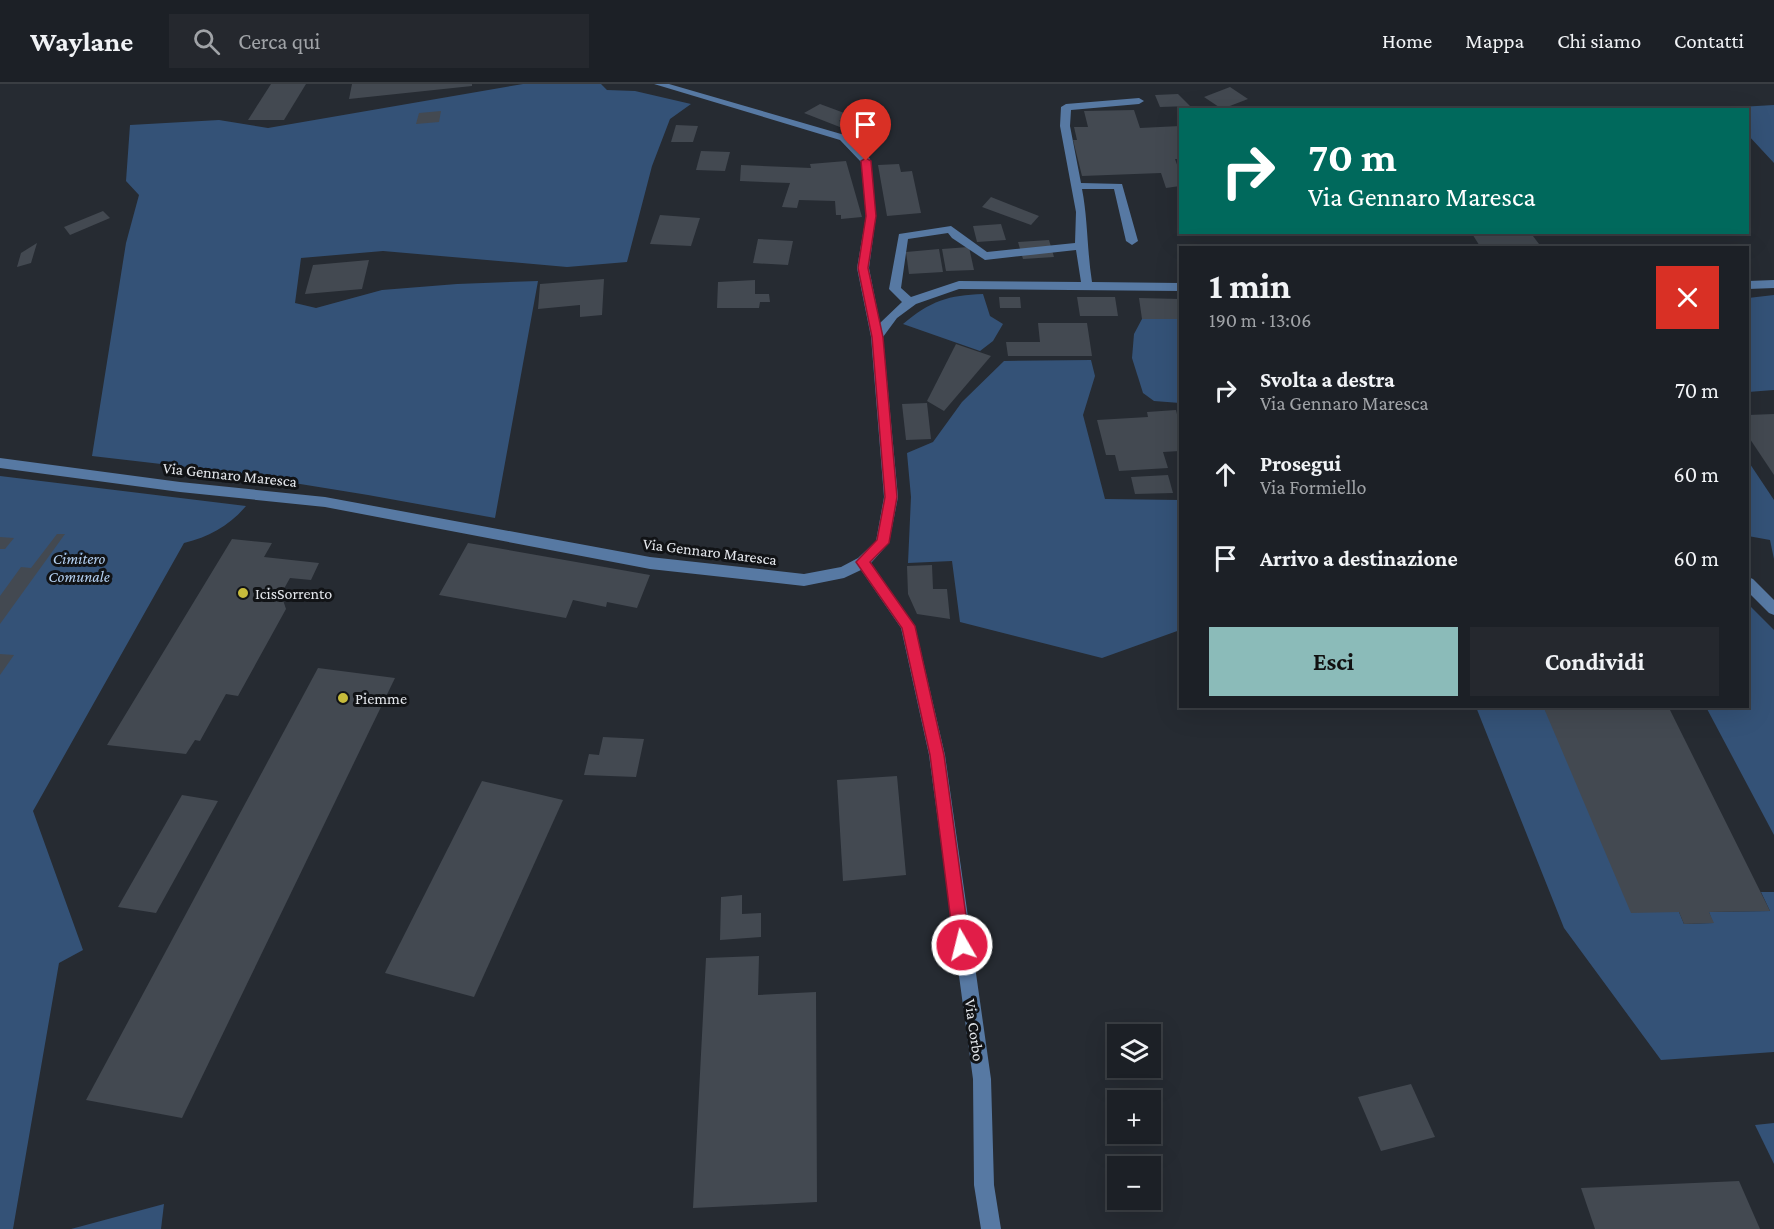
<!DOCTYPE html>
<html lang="it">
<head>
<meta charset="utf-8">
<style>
	:root { --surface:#1c2026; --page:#25282e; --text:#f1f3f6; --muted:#a0a3a7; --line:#3a3e43; --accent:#8bbbb9 }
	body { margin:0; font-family:"Crimson Pro",serif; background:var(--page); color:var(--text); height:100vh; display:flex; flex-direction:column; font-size:22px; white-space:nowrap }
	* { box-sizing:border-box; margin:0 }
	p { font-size:20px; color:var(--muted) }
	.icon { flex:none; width:33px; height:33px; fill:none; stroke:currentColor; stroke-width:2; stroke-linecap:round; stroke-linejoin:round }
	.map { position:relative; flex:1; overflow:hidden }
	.sheet { position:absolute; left:1179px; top:162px; width:570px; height:462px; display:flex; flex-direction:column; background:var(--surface); border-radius:0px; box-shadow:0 6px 24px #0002,0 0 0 2px var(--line) }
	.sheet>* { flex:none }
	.guide { position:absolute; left:1179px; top:24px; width:570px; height:126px; border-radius:0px; box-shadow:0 6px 24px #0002,0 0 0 2px var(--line); background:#00695c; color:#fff; overflow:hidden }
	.tools { position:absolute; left:1107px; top:940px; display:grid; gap:12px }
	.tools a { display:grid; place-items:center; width:54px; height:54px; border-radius:0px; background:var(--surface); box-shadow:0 6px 24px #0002,0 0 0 2px var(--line); font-size:30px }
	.pin { position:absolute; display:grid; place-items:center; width:51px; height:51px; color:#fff; margin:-62px -26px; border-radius:50% 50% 50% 0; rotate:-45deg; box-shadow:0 0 6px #0007 }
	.pin .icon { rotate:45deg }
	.me { position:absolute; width:66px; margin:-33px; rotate:352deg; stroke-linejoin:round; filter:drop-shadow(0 0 4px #0008) }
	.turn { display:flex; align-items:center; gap:21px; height:126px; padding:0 30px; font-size:27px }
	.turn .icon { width:78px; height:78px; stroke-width:2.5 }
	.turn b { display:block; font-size:42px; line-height:51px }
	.round { display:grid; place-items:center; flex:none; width:63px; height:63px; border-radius:0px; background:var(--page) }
	.head { display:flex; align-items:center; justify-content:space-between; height:102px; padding:0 30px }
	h1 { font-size:36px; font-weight:700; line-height:45px }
	.button { display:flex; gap:12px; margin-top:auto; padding:12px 30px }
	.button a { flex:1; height:69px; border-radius:0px; background:var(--accent); color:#111; font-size:24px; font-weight:700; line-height:69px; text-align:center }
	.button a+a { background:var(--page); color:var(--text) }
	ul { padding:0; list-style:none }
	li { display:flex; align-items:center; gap:18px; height:84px; padding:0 30px }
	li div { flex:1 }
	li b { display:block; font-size:22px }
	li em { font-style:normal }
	header { display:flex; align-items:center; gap:36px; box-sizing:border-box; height:84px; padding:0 30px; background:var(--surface); border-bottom:2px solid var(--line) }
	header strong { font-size:28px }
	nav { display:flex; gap:33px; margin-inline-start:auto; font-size:21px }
	.search { width:420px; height:54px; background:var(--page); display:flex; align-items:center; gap:15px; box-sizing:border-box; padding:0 21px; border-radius:0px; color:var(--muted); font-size:22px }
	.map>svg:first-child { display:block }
	.green { fill:#345277 }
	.building { fill:#434951 }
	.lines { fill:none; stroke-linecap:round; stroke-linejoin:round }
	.minor { fill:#5779a3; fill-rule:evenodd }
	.route { fill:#e11d48; stroke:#92132f; stroke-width:1.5 }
	.poi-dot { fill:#c7bb3b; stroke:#111316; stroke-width:2 }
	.labels { text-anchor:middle; stroke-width:6; stroke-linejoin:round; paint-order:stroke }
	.street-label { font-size:16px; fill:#e4e7ec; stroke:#111316 }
	.park-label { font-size:16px; font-style:italic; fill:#b4d0f1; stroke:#111316 }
	.poi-label { font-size:16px; fill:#e4e7ec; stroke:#111316; text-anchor:start }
</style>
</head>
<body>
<header>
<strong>Waylane</strong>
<div class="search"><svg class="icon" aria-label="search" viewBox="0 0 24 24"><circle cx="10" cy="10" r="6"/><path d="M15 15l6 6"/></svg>Cerca qui</div>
<nav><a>Home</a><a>Mappa</a><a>Chi siamo</a><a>Contatti</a></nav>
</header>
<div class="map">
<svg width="1774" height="1145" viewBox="0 0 1774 1145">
	<rect width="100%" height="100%" fill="#262b32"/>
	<g class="green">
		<path d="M523,0H601L607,6L635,7L691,20L670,35L652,82L627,178L567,183L383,167L301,174L295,219L316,224L382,206L457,200L538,197L495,434L368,411L213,386L92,372L126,159L139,111L126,97L130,41L219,36L268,44Z"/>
		<path d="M1774,21V79L1748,51V26L1722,24Z"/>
		<path d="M983,210L990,232L1003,240L993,257L980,267L903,240C930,217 949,211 983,210Z"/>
		<path d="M1774,211V306L1748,308V214Z"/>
		<path d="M1142,235H1180V319L1154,317L1143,309L1132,274L1134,250Z"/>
		<path d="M1091,276L1095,292L1083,331L1105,415L1180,416V546L1102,574L960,538L952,477L908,479L911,413L907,369L933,358L962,318L1004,277Z"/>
		<path d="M1748,377L1774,416V475L1770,456L1748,452Z"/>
		<path d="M0,392L246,422C229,442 209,453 184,459L33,727L83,866L59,879L13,1145H0Z"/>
		<path d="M1748,520L1774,546V751L1706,623L1748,622Z"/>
		<path d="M1476,623H1543L1679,828L1684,840L1713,839L1709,828L1770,827L1761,808H1774V968L1661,976L1564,844Z"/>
		<path d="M1774,1039V1080L1755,1041Z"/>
		<path d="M164,1120L161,1145H71Z"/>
	</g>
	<g class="building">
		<path d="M271,0H306L284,36H248Z"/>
		<path d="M352,0H472V2L349,15Z"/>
		<path d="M1230,3L1248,15L1222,25L1204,13Z"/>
		<path d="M1178,10L1190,22L1160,23L1155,11Z"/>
		<path d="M820,20L847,30L839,37L855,43L850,47L804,29Z"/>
		<path d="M1134,26L1140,44L1180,42V75H1175L1180,89V102L1166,104L1161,89L1082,92L1073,56H1077L1074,43H1088L1084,27Z"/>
		<path d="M441,27L439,38L416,40L419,29Z"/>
		<path d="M676,41L698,42L693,58H671Z"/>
		<path d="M701,67L730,68L725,87L696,86Z"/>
		<path d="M846,77L862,133L841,135V131H836L835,117L799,116L797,124L782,123L790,99L740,97L741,81L811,84L810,80Z"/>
		<path d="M899,80L901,88L912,87L921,129L887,132L878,81Z"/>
		<path d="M991,113L1039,132L1031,141L982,123Z"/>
		<path d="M103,127L110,134L70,151L64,143Z"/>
		<path d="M660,131L700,134L691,162L650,160Z"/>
		<path d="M1001,140L1006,156L977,158L973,142Z"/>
		<path d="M1471,148H1530L1542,164H1481Z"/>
		<path d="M758,155L793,157L788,181L753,179Z"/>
		<path d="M1049,156L1054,173L1023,175L1018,158Z"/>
		<path d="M37,159L31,179L17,183L21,169Z"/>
		<path d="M969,163L974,186L946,187L942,165Z"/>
		<path d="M939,165L943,188L909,190L906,168Z"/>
		<path d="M369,176L362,205L305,210L313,181Z"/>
		<path d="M604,195L602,231L580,233V221L538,225L540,200Z"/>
		<path d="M755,196V210H769L770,218H760L759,224H717L718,198Z"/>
		<path d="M999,213H1020L1021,224H1000Z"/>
		<path d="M1077,213H1115L1118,232H1080Z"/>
		<path d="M1139,214L1180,215V235H1142Z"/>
		<path d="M1038,239H1087L1092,272H1008L1006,258H1040Z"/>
		<path d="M956,260L991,272L944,327L927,317Z"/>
		<path d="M927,319L931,355L906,356L902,320Z"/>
		<path d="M1176,326L1180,343V351H1178L1180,367L1163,368L1168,384L1119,387L1115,371H1106L1097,336L1148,333L1147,328Z"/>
		<path d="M1774,330V391L1748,352V331Z"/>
		<path d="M1168,391L1173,409L1135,410L1131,393Z"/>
		<path d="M57,450H65L0,540V512L21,483L31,484Z"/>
		<path d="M0,453L14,454L5,465H0Z"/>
		<path d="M232,455L272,459L264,473L319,479L311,496L290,494L281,510L286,525L238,612L226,610L200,657L195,656L186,670L107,661Z"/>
		<path d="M468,459L480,461L650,491L637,524L607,518L606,523L573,516L566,534L439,511Z"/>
		<path d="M932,481L933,505H947L950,535L917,530L908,510L907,482Z"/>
		<path d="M0,570L14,571L0,591Z"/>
		<path d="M318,584L395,594L182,1034L86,1016Z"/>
		<path d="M1543,622H1668L1770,827L1709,828L1714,839L1684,840L1679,828L1631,829Z"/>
		<path d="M603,653L644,655L636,693L584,691L589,670L599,671Z"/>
		<path d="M897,692L906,791L843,797L837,696Z"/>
		<path d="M482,697L563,716L474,913L385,889Z"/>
		<path d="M182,711L218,717L156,829L118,823Z"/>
		<path d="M742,811V830L761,829V853L720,856L721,813Z"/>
		<path d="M759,872L758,911L816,908L817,1118L693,1124L706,874Z"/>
		<path d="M1411,1000L1435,1053L1381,1067L1358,1013Z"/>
		<path d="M1739,1097L1760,1145H1595L1581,1104Z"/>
	</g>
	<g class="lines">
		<g class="minor">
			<path d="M654,0H669L848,52L870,75L876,132L869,184L880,239L902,218L889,205L899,150L951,142L987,168L1075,159L1076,128L1060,42L1061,23L1066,20L1139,14L1144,17L1139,20L1071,26L1070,42L1081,99L1122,100L1138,157L1132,161L1126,157L1114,105H1082C1088,136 1087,167 1092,198L1180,199V207L959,205L916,220L897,234L883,253L898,413L889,459L871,479L915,542L945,671L991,995L994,1101L1001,1145H981L974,1101L973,995L929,671L901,544L861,486L844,494L804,502L650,485L325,423L180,408L0,384V374L180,398L325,413L650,473L804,490L841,483L858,474L876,457L884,413L871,253L857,184L866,132L861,78L840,56ZM948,149L952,154L985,176L1076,166L1081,198L959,197L911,213L901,204L908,155Z"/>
			<path d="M1774,196V204L1748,205V197Z"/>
			<path d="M1748,493L1753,495L1774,516V531L1769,529L1748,508Z"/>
		</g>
	</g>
	<path class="route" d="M866,74L871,77L876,132L868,184L883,253L897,413L889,459L870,478L915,542L944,671L970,861L968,867L962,869L957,867L954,861L930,671L902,544L856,478L877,456L885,413L872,253L858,184L866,132L861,77Z"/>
	<g class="poi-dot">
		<circle cx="243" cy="509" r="6"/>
		<circle cx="343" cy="614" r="6"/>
	</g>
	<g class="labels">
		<g class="street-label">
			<text transform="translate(230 390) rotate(6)" y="6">Via Gennaro Maresca</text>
			<text transform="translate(710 467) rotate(7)" y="6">Via Gennaro Maresca</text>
			<text transform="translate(975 946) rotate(82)" y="6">Via Corbo</text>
		</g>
		<g class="park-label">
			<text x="79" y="480">Cimitero<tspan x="79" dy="18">Comunale</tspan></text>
		</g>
		<g class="poi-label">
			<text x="255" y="515">IcisSorrento</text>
			<text x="355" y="620">Piemme</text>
		</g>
	</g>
</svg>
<div class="tools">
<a><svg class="icon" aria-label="layers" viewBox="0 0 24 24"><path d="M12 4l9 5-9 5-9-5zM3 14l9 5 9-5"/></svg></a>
<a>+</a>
<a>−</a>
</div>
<div class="pin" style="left:866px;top:77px;background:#d93025"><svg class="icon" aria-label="arrive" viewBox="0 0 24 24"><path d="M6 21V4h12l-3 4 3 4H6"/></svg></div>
<svg class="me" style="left:962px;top:861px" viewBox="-20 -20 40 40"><circle r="17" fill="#e11d48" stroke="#fff" stroke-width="3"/><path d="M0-11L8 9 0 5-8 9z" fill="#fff"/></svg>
<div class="guide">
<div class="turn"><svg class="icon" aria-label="right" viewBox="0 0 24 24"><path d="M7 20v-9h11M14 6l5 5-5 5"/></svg><div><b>70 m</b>Via Gennaro Maresca</div></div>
</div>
<section class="sheet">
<div class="head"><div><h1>1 min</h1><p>190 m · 13:06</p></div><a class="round" style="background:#d93025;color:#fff"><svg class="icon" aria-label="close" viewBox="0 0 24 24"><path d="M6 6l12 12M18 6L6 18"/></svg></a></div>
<ul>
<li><svg class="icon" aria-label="right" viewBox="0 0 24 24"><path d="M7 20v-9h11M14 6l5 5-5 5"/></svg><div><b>Svolta a destra</b><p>Via Gennaro Maresca</p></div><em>70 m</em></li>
<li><svg class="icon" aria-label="ahead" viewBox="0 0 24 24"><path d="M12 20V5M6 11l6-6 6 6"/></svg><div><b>Prosegui</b><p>Via Formiello</p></div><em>60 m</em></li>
<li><svg class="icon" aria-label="arrive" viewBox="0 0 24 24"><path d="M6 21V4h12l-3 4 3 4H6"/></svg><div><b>Arrivo a destinazione</b></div><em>60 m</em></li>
</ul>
<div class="button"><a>Esci</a><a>Condividi</a></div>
</section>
</div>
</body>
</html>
